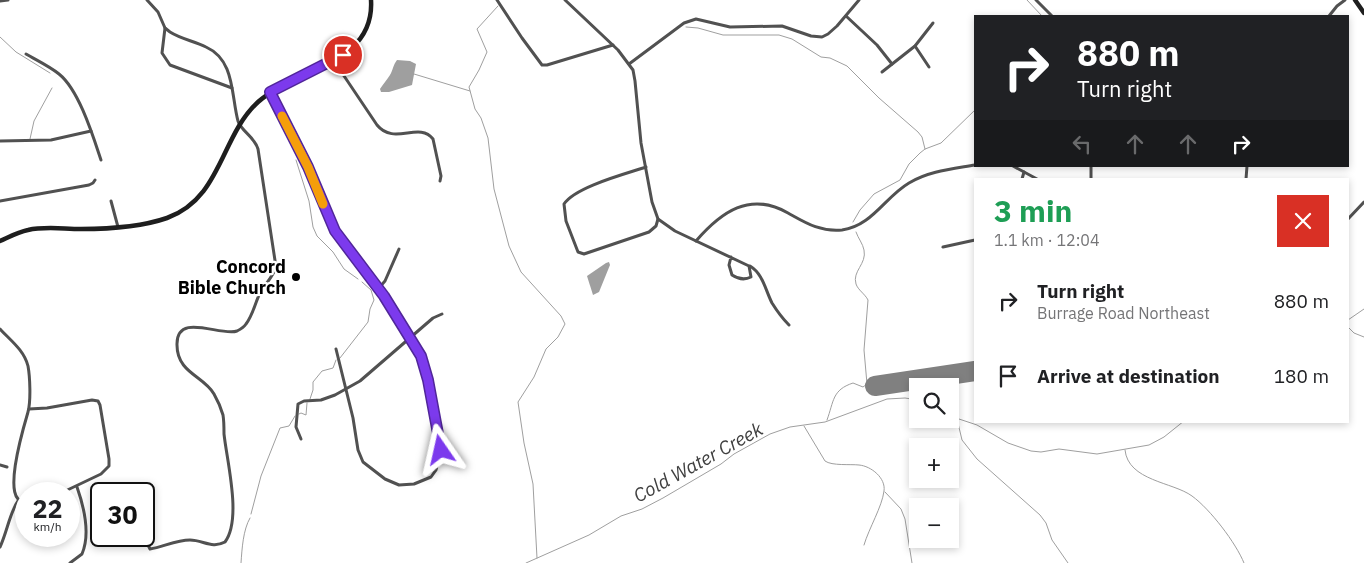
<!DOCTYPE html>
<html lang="en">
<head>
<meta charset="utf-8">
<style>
	:root { --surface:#fff; --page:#f2f2f2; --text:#202124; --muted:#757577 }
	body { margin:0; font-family:"IBM Plex Sans",sans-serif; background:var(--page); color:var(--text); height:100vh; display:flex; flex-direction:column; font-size:19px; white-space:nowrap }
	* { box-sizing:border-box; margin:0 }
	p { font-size:16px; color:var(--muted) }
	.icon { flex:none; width:28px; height:28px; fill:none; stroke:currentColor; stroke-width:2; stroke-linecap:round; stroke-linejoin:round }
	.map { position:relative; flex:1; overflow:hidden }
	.details { position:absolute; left:974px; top:178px; width:375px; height:245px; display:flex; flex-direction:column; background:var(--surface); border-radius:0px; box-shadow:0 2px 8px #0003 }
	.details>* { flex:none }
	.guide { position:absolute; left:974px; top:15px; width:375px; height:152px; border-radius:0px; box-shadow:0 2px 8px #0003; background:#202124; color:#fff; overflow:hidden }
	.tools { position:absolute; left:909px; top:378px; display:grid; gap:10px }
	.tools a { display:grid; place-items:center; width:50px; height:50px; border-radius:0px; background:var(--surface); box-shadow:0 2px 8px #0003; font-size:25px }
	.speed { position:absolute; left:15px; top:482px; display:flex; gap:10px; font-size:25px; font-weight:700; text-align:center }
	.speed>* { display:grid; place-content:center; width:65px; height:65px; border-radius:50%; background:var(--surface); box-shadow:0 2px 8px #0003; line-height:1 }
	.speed small { font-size:12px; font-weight:400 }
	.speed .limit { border:2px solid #111; border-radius:8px; background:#fff; color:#111 }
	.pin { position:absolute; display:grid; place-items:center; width:42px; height:42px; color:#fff; margin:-21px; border:2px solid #fff; border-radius:50%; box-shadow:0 1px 5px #0007 }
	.me { position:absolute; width:55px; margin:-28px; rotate:349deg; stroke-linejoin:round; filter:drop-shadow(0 0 4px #0008) }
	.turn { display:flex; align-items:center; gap:18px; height:105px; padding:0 20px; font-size:22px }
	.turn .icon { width:65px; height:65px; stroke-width:2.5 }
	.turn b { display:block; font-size:35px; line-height:42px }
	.lanes { display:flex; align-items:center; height:48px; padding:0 20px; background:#0003; justify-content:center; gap:25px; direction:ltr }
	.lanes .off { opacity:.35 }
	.round { display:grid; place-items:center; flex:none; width:52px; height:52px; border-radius:0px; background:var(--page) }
	.headline { display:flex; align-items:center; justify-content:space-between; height:85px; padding:0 20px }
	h1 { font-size:30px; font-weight:700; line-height:38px; color:#1e9e55 }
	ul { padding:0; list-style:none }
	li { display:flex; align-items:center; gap:15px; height:75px; padding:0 20px }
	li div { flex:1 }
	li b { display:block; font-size:19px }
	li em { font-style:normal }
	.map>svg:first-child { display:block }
	.water { fill:#9f9f9f }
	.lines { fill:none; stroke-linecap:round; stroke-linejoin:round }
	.stream { stroke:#9f9f9f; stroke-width:1 }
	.runway { stroke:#808080; stroke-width:20 }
	.street { stroke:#515151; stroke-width:3 }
	.secondary { stroke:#1e1e1e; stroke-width:4.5 }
	.route-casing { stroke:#51269a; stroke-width:12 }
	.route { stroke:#7c3aed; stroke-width:9 }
	.slow { stroke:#f59e0b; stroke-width:9 }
	.poi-dot { fill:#000; stroke:#fff; stroke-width:2 }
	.labels { text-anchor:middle; stroke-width:4.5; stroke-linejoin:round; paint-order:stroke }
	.poi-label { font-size:18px; font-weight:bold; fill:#000; stroke:#fff; text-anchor:end }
	.water-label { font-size:19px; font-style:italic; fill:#404040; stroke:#fff }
</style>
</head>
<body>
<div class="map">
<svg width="1364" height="563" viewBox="0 0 1364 563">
	<rect width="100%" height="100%" fill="#fff"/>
	<g class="water">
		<path d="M397,60L410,61L416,64L412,85L389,92H381L380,89C383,84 387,80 390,75C393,70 393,65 397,60Z"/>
		<path d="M606,263L609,262L610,265L599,292L593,295L587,276Z"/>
	</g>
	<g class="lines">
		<g class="stream">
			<path d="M1027,0L1042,16"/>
			<path d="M498,6L477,29L487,52L479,70L469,87L475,109L481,118L488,138L494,189L509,246L521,272L561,316L565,324L558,337L546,349L534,377L518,402L524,443L533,484L537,558"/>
			<path d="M686,27L698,28L723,35H779L792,39L821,57L830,58L847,66L879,98L918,132L922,137L925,149"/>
			<path d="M0,37L16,52L50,73"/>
			<path d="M414,74L470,91"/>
			<path d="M30,139L34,121L52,88"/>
			<path d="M296,160L309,201L313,227L317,236L333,252L344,269L358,279"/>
			<path d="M853,222L860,210L874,194L900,180L909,164L920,153L925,149L941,143L975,110"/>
			<path d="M1348,320L1364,309"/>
			<path d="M1348,327L1354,333L1364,337"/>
			<path d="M340,358L368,322L370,309L374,300L371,290L362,282"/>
			<path d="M310,399L313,390V382L322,371L333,368L336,360"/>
			<path d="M299,414L301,413L306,415L307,403"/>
			<path d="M950,416L977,425L1008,443L1031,451L1041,452L1059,449L1097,454L1149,445L1164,437L1184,421"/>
			<path d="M957,419L962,440L977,459L1040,515L1046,523L1052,540L1068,563"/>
			<path d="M827,420C834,401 832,390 853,383L863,387L867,384L864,350L868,300C865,294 858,290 856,284C852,271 867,264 864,250C863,244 858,238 856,232"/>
			<path d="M804,426L825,461C832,466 850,464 859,465C871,466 886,478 884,491C882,507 869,528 864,545"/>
			<path d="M1125,450C1128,481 1173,482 1192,496C1210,509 1236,543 1244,563"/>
			<path d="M885,492L901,509L905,519L912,563"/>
			<path d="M251,514L261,476L280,428L289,426L295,416"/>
			<path d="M241,563C242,549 243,530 250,518"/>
			<path d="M526,563L589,535L621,516L642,509L663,498L721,464L734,454L770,434L790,427L825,422L887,399L905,398L918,400"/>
		</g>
		<path class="runway" d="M875,386L975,371"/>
		<g class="street">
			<path d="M147,0L158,12L165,28L170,32C181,39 194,41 206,47C235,60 231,95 238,121C241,131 254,136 258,149L276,267C273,277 265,284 260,293C255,303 253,315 246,324C244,327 241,329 237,331C221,337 176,311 177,345C177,373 204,376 214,394C218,401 221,408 223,415C224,421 224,428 224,434C227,462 242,519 225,542C212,549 203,540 190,540C176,540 163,547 150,549L148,545"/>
			<path d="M497,0L522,38L542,65H547L613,45"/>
			<path d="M565,0L618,50L633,70L635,81L641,143L652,202L658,219L675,231L749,266L751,277C745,280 738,279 732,275L729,265L731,257"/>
			<path d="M1036,0L1052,16"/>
			<path d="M0,1L8,0"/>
			<path d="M846,16L877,45L892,64"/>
			<path d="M1329,16L1337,6L1345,0"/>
			<path d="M165,28L162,53L170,65L232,88"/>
			<path d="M915,46L929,67"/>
			<path d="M26,54C36,60 49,66 59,74C79,90 93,136 101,160"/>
			<path d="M334,61L377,125C394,146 419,121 433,139L441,176L440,181"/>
			<path d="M629,64L684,23L696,19L730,27L782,26L811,36L822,37L828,34L837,26L859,0"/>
			<path d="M882,72L915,46L933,23"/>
			<path d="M270,92L308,167L335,231L384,296L421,356L428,380L441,449L436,470L431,477L414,484L399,485L385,479L363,462L358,450L353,418L336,349"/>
			<path d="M0,141L51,140L91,131"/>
			<path d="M1013,166L1037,179"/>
			<path d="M1091,166V179"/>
			<path d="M646,167C625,174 575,187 564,204L566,221L578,252L584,254L649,232L656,226L658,219"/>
			<path d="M1022,179L1024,172"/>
			<path d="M1246,179L1247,166"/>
			<path d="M0,201L89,185L93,183L95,180"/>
			<path d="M111,201L118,227"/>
			<path d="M1348,219L1364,202"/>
			<path d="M696,241C721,212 750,191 788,213C806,223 820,232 842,230C872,226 885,197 909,183C929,171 952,169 975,165"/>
			<path d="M943,247L975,240"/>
			<path d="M750,266C763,274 765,289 772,303C777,311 782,318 789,325"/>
			<path d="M378,289L385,281L399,249"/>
			<path d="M0,329C10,340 24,350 28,366C30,377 31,401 28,412C23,429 0,506 26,501"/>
			<path d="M29,409L47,408L92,400L98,401L100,405L109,459V466L101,474L59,494"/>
			<path d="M301,439L296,427L298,404L304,401L321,400L335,395L360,381L433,318L442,314"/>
			<path d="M0,465L7,467"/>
			<path d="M0,547C7,532 10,512 18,501"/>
			<path d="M70,563L82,554C91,533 84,507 77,487"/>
		</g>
		<g class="secondary">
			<path d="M1355,0L1364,13"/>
			<path d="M0,241C9,237 18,232 28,230C45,226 63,229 81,229C108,229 141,227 167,218C222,198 220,137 258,102C296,68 375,65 371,0"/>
		</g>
	</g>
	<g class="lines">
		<g class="route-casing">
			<path id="route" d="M343,55L270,92L308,167L335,231L384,296L421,356L428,380L441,450"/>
		</g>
		<use href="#route" class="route"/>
		<path class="slow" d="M282,116L308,167L323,204"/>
	</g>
	<circle class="poi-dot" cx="296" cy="277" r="5"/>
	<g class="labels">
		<g class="poi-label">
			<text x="286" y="273">Concord<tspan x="286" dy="21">Bible Church</tspan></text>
		</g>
		<g class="water-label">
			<text transform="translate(698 462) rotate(-29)" y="7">Cold Water Creek</text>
		</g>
	</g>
</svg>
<div class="tools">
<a><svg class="icon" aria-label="search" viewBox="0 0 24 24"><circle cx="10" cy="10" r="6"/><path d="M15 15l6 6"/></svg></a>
<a>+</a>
<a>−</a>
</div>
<div class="speed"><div>22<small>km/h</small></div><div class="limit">30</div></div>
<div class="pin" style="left:343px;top:55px;background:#d93025"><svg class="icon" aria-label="arrive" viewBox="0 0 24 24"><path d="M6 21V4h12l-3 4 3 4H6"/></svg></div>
<svg class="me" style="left:441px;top:450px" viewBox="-20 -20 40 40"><path d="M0-17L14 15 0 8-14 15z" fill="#7c3aed" stroke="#fff" stroke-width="4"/></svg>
<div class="guide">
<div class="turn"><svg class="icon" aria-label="right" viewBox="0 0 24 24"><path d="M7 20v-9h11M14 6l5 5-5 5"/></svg><div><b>880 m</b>Turn right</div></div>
<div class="lanes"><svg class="icon off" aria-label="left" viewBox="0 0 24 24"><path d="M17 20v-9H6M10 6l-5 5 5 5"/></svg><svg class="icon off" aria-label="ahead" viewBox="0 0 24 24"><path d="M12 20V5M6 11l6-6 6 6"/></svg><svg class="icon off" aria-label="ahead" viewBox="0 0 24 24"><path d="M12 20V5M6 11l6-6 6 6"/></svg><svg class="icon" aria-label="right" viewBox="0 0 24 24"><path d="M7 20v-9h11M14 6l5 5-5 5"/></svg></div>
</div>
<section class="details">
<div class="headline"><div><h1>3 min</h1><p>1.1 km · 12:04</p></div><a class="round" style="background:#d93025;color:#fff"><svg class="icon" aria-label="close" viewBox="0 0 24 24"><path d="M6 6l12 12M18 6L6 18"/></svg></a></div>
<ul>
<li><svg class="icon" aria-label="right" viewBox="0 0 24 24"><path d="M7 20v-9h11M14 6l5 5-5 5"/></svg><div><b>Turn right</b><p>Burrage Road Northeast</p></div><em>880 m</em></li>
<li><svg class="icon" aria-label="arrive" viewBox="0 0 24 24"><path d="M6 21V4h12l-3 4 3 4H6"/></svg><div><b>Arrive at destination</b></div><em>180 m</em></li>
</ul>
</section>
</div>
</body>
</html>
